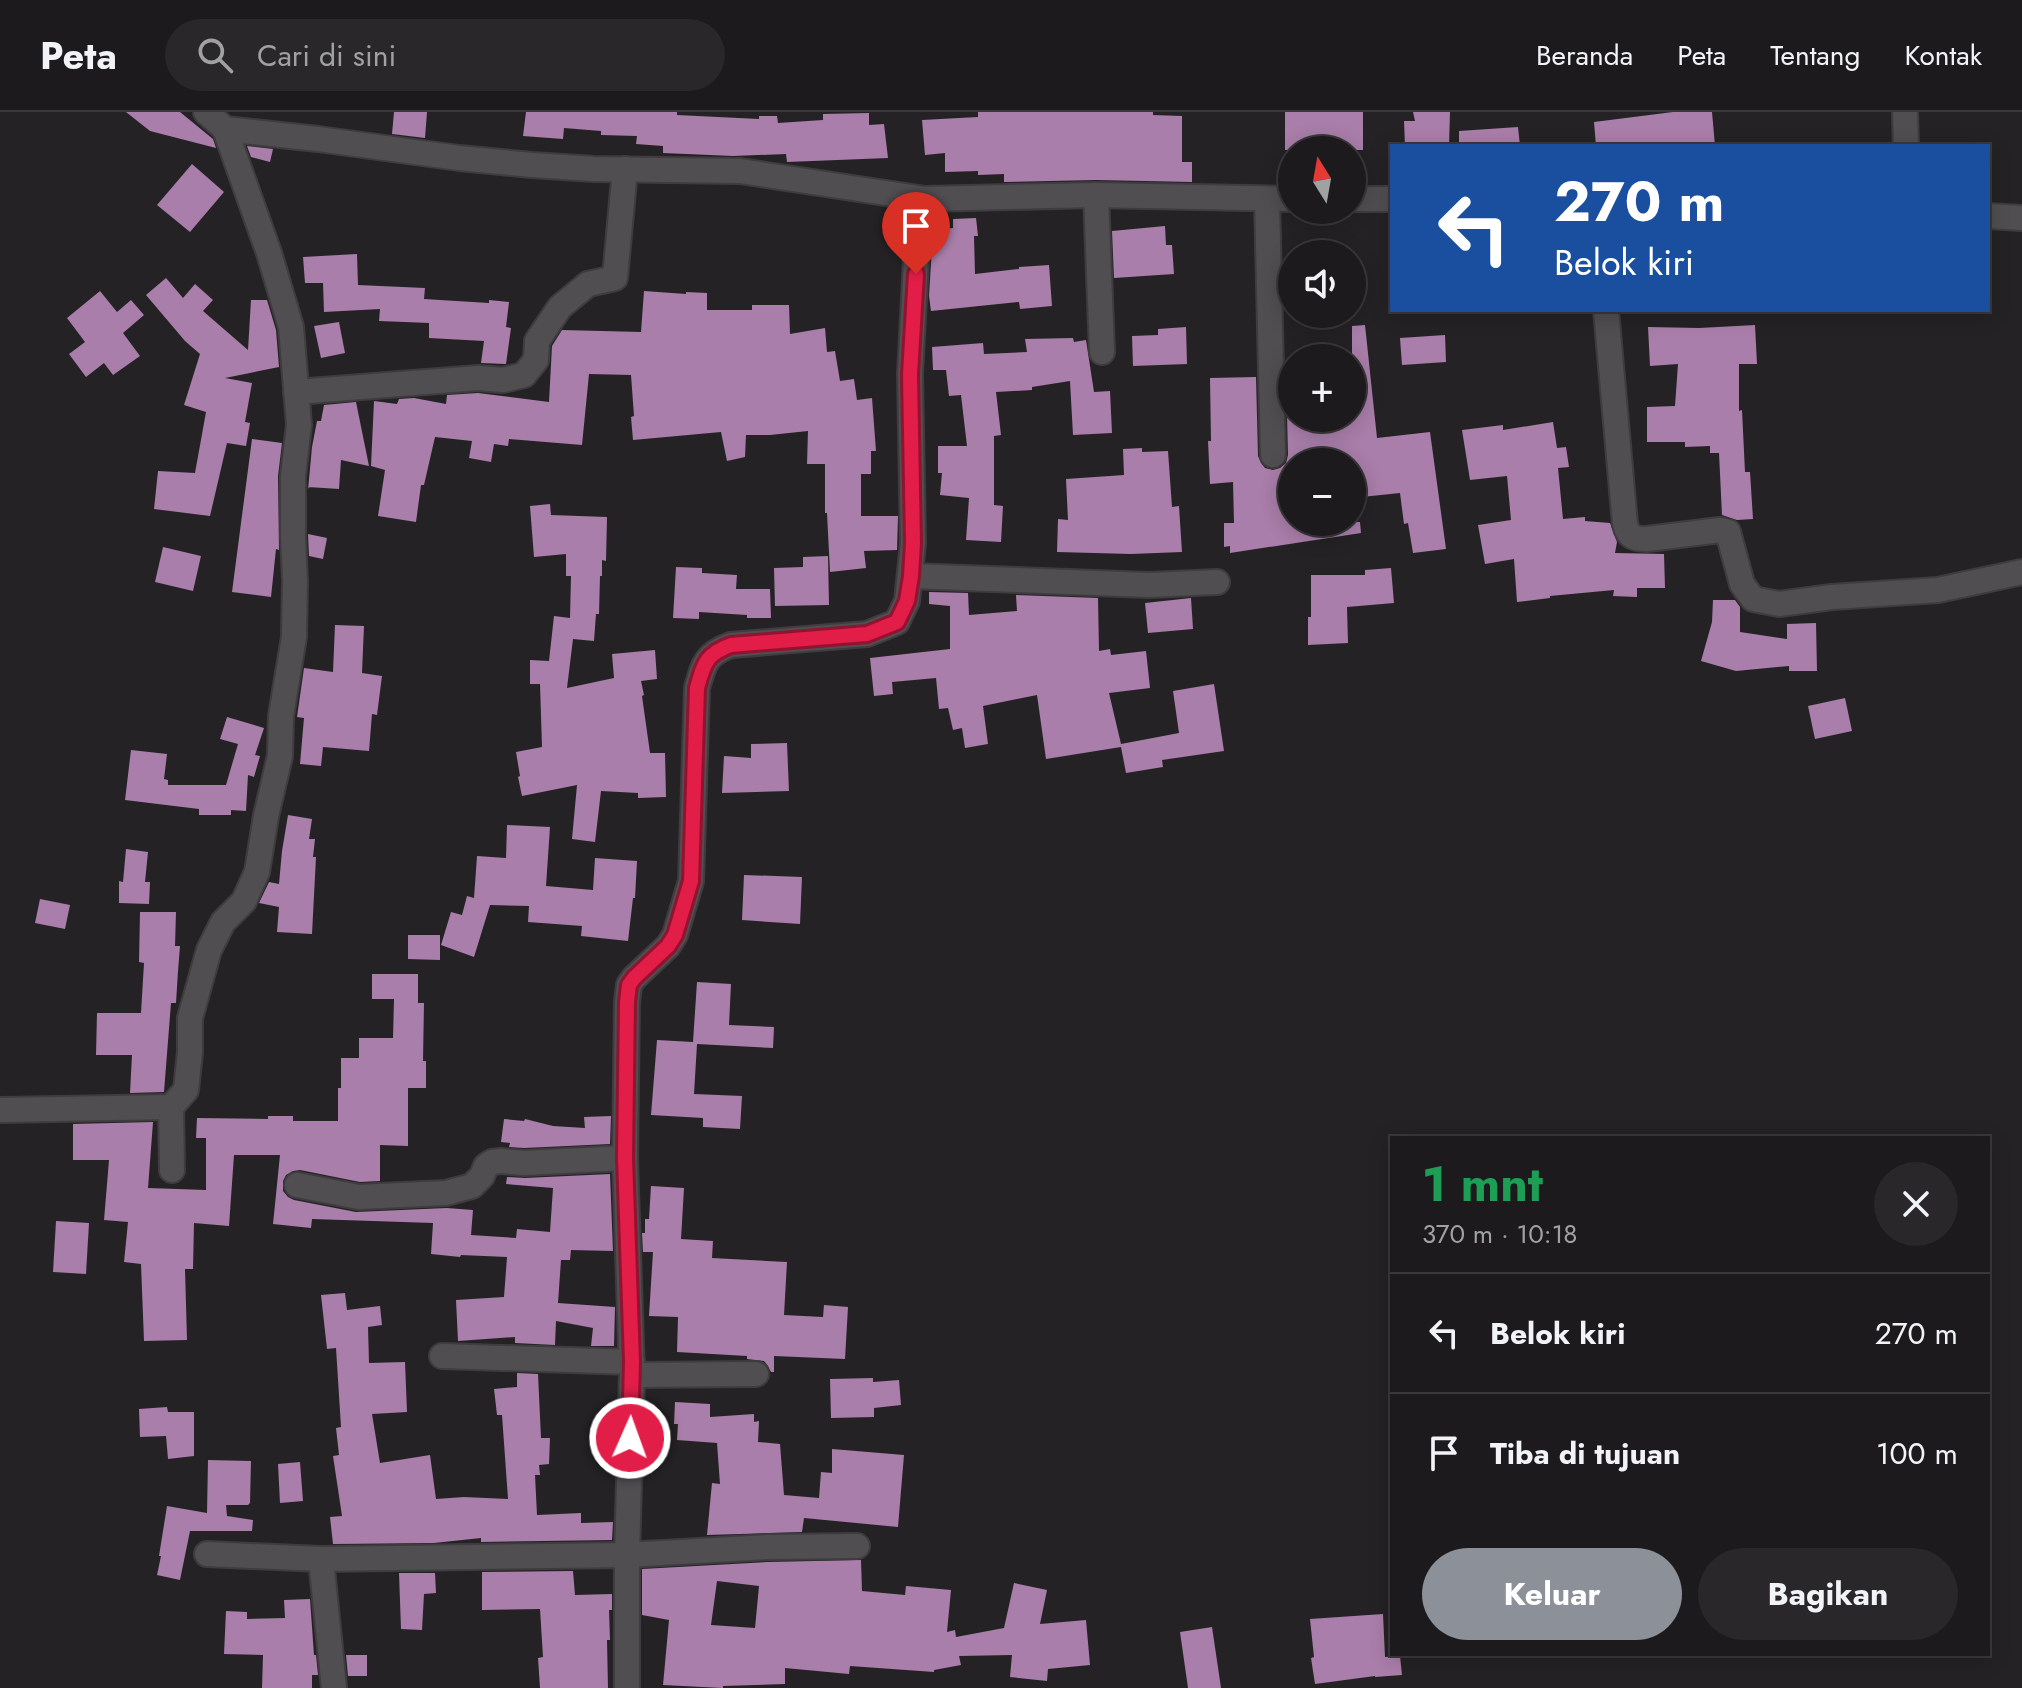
<!DOCTYPE html>
<html lang="id">
<head>
<meta charset="utf-8">
<style>
	:root { --surface:#1c1a1c; --page:#292729; --text:#f1f3f6; --muted:#a0a1a3; --line:#3a383b; --accent:#8c9099 }
	body { margin:0; font-family:Jost,sans-serif; background:var(--page); color:var(--text); height:100vh; display:flex; flex-direction:column; font-size:30px; white-space:nowrap }
	* { box-sizing:border-box; margin:0 }
	p { font-size:26px; color:var(--muted) }
	.icon { flex:none; width:44px; height:44px; fill:none; stroke:currentColor; stroke-width:2; stroke-linecap:round; stroke-linejoin:round }
	.map { position:relative; flex:1; overflow:hidden }
	.details { position:absolute; left:1390px; top:1024px; width:600px; height:520px; display:flex; flex-direction:column; background:var(--surface); border-radius:0px; box-shadow:0 4px 20px #0003,0 0 0 2px var(--line) }
	.details>* { flex:none }
	.banner { position:absolute; left:1390px; top:32px; width:600px; height:168px; border-radius:0px; box-shadow:0 4px 20px #0003,0 0 0 2px var(--line); background:#1a4fa0; color:#fff; overflow:hidden }
	.needle { width:52px; rotate:349deg }
	.buttons { position:absolute; left:1278px; top:24px; display:grid; gap:16px }
	.buttons a { display:grid; place-items:center; width:88px; height:88px; border-radius:50%; background:var(--surface); box-shadow:0 4px 20px #0003,0 0 0 2px var(--line); font-size:40px }
	.pin { position:absolute; display:grid; place-items:center; width:68px; height:68px; color:#fff; margin:-82px -34px; border-radius:50% 50% 50% 0; rotate:-45deg; box-shadow:0 0 8px #0007 }
	.pin .icon { rotate:45deg }
	.me { position:absolute; width:88px; margin:-44px; rotate:2deg; stroke-linejoin:round; filter:drop-shadow(0 0 6px #0008) }
	.turn { display:flex; align-items:center; gap:28px; height:168px; padding:0 32px; font-size:36px }
	.turn .icon { width:104px; height:104px; stroke-width:2.5 }
	.turn b { display:block; font-size:56px; line-height:68px }
	.round { display:grid; place-items:center; flex:none; width:84px; height:84px; border-radius:42px; background:var(--page) }
	.overview { display:flex; align-items:center; justify-content:space-between; height:136px; padding:0 32px }
	h1 { font-size:48px; font-weight:700; line-height:60px; color:#1e9e55 }
	.action { display:flex; gap:16px; margin-top:auto; padding:16px 32px }
	.action a { flex:1; height:92px; border-radius:48px; background:var(--accent); color:#fff; font-size:32px; font-weight:700; line-height:92px; text-align:center }
	.action a+a { background:var(--page); color:var(--text) }
	ul { padding:0; list-style:none }
	li { display:flex; align-items:center; gap:24px; height:120px; padding:0 32px; border-top:2px solid var(--line) }
	li div { flex:1 }
	li b { display:block; font-size:30px }
	li em { font-style:normal }
	header { display:flex; align-items:center; gap:48px; box-sizing:border-box; height:112px; padding:0 40px; background:var(--surface); border-bottom:2px solid var(--line) }
	header strong { font-size:38px }
	nav { display:flex; gap:44px; margin-inline-start:auto; font-size:28px }
	.search { width:560px; height:72px; background:var(--page); display:flex; align-items:center; gap:20px; box-sizing:border-box; padding:0 28px; border-radius:44px; color:var(--muted); font-size:30px }
	.map>svg:first-child { display:block }
	.building { fill:#a97eaa; fill-rule:evenodd }
	.lines { fill:none; stroke-linecap:round; stroke-linejoin:round }
	.minor-casing { stroke:#3f3c3f; stroke-width:28 }
	.minor { stroke:#514e52; stroke-width:24 }
	.route-casing { stroke:#92132f; stroke-width:20 }
	.route { stroke:#e11d48; stroke-width:14 }
</style>
</head>
<body>
<header>
<strong>Peta</strong>
<div class="search"><svg class="icon" aria-label="search" viewBox="0 0 24 24"><circle cx="10" cy="10" r="6"/><path d="M15 15l6 6"/></svg>Cari di sini</div>
<nav><a>Beranda</a><a>Peta</a><a>Tentang</a><a>Kontak</a></nav>
</header>
<div class="map">
<svg width="2022" height="1576" viewBox="0 0 2022 1576">
	<rect width="100%" height="100%" fill="#252225"/>
	<g class="building">
		<path d="M126,0H180L213,27L216,36L150,19Z"/>
		<path d="M394,0H427L425,26L392,22Z"/>
		<path d="M526,0H677V3L759,7V4H777L778,11L823,8V2L869,1V13L884,12L888,46L787,50L786,42L733,44L663,41V34L636,32L637,24L601,23V19L564,16L563,27L523,24Z"/>
		<path d="M978,0H1153V3L1182,4V50H1192V70L1096,68L1004,70V62L978,63V59L945,60V41L925,43L922,8L978,5Z"/>
		<rect x="1285" y="0" width="78" height="38"/>
		<path d="M1413,0H1450L1449,34H1405L1404,9H1415Z"/>
		<path d="M1673,0H1712L1715,34H1596L1594,10Z"/>
		<path d="M1518,15L1520,34H1459V19Z"/>
		<path d="M247,34L273,37L270,50L251,45Z"/>
		<path d="M192,52L224,80L190,120L157,93Z"/>
		<path d="M976,106L978,124H974L975,162L1019,157V155L1049,153L1052,194L1020,197L1019,190L931,199L929,184L933,118L953,116V107Z"/>
		<path d="M1165,114L1166,133H1172L1174,162L1114,166L1112,119Z"/>
		<path d="M357,142L358,173L425,176L424,187L489,191V188L509,190L506,215L511,216L506,252L481,251L484,229L429,226V211L379,209L380,197L324,200L323,171H305L303,145Z"/>
		<path d="M166,166L183,186L195,172L213,188L203,199L248,238L251,188H267L276,218L279,255L225,266L252,271L245,310L250,311L246,334L227,331L210,404L154,397L158,359L195,361L206,300L184,293L200,242L185,229L146,183Z"/>
		<path d="M100,179L117,200L131,188L144,203L123,221L140,244L113,263L104,251L86,265L69,242L85,230L67,206Z"/>
		<path d="M644,179L686,182V180L707,181V198H752V193H789L790,222L825,216L827,240L835,239L840,269L854,267L857,288L872,286L876,339H871V362H861V404H898L897,438L864,439L866,456L830,460L827,401H825V352H807L808,319L770,323H746L745,345L727,349L721,320L633,328L631,305L634,304L631,263L589,262L582,333L509,327L508,334L494,332L491,350L469,346L472,329L435,325L424,373H421L416,410L378,404L385,358L371,354L374,289L397,292L399,287L414,286L446,292L447,283L478,281L549,290L552,234L562,218L641,220Z"/>
		<path d="M339,210L345,241L321,246L314,214Z"/>
		<path d="M1365,213L1377,326L1430,320L1446,437L1413,441L1408,411L1404,412L1400,381L1352,386V350H1292V410H1360L1361,421L1230,441V434L1224,435V411H1234L1233,370L1210,372L1208,329H1211L1210,266L1256,265L1258,344L1261,351L1265,356L1273,358L1280,356L1286,351L1288,343L1286,264H1292V306H1352V214Z"/>
		<path d="M1755,213L1757,252H1739V299L1742,298L1745,360H1750L1753,407L1737,408L1722,403L1719,341H1710V334L1685,335V330H1647V295L1675,294L1678,252L1650,254L1648,215L1699,216Z"/>
		<path d="M1186,215L1187,252L1133,254L1132,224L1158,223V217Z"/>
		<path d="M1445,223L1446,250L1402,253L1400,226Z"/>
		<path d="M1073,226L1074,230L1086,228L1094,280L1110,279L1112,321L1073,323L1070,269L1032,275V278L996,280L1001,323L994,324V393L1003,394L1001,430L966,428L969,386L940,383L942,361H938V334H967L961,283L949,284L946,258H933L932,235L983,231L984,242L1027,240L1025,227Z"/>
		<path d="M356,290L369,354L341,348L339,377L308,375V378L312,335L317,309H321L324,293Z"/>
		<path d="M1553,310L1557,336L1566,335L1569,355L1558,356L1563,407L1585,405V409L1610,411L1617,430L1615,441L1664,442L1665,476H1637V485L1613,484L1614,478L1550,484V486L1517,490L1514,447L1485,452L1478,413L1511,408L1507,364L1470,368L1462,318L1503,313V318Z"/>
		<path d="M252,327L282,331L278,364L279,438L276,437L271,485L232,480Z"/>
		<path d="M1142,336V340L1168,339L1172,395L1179,394L1182,440L1131,442L1057,440L1058,407L1068,408L1066,367L1124,363L1123,337Z"/>
		<path d="M550,392L551,403L607,405L606,449L602,448V464H600L599,502H596L594,529L573,527L567,576L614,566L612,542L655,538L657,567L641,569L644,583L642,584L650,641H665L666,685L638,686V681L601,679L595,730L572,727L577,673L522,684L518,665L520,664L516,640L542,635L540,572H530V548L549,549L554,504L570,506L571,464H566V442L534,445L530,394Z"/>
		<path d="M308,422L327,426L323,447L309,444Z"/>
		<path d="M163,435L201,444L193,479L155,470Z"/>
		<path d="M828,444L829,493L775,494L774,456L803,455V445Z"/>
		<path d="M676,455L702,456V461L737,463L736,477H770L771,506H747V503L699,500V507L673,506Z"/>
		<path d="M1391,456L1394,491L1347,495L1348,531L1308,533V505H1311V463H1365V458Z"/>
		<path d="M929,480L968,481L969,503L1017,499L1016,483L1098,486L1099,539L1110,537L1111,543L1146,539L1150,576L1109,581L1121,632L1179,621L1173,579L1214,572L1224,639L1162,648L1163,655L1126,661L1121,635L1046,647L1037,583L983,594L988,632L965,636L962,616L953,618L948,596L939,597L936,566L892,570L893,582L874,584L870,546L950,537V494L929,492Z"/>
		<path d="M1191,486L1193,517L1148,521L1145,491Z"/>
		<path d="M1713,488H1735L1740,495V520L1787,527V512L1816,511L1817,559H1789V554L1736,559L1701,549L1712,510Z"/>
		<path d="M335,513L364,514L362,561L382,564L377,603L372,602L369,639L323,635L321,654L300,652L304,606L297,605L304,556L333,560Z"/>
		<path d="M1845,586L1852,619L1815,627L1808,594Z"/>
		<path d="M227,605L264,616L255,643L260,644L254,665L248,663L246,699L231,698V703H199V697L125,688L131,638L167,642L164,667L168,668V673H226L238,632L220,627Z"/>
		<path d="M787,631L789,679L722,681L724,644L751,646V632Z"/>
		<path d="M288,703L312,707L309,727H315L313,745H316L312,822L277,820L279,795L259,791L269,770L279,772L282,739Z"/>
		<path d="M507,713L550,715L546,774L593,778L595,746L637,749L635,786H633L628,829L581,824L582,814L528,810L529,794L490,793L474,845L441,833L451,800L462,803L467,784L474,786L477,744L506,746Z"/>
		<path d="M126,737L148,740L145,770H150L149,792L119,791V769L123,770Z"/>
		<path d="M744,763L802,765L800,812L742,808Z"/>
		<path d="M40,787L70,793L65,817L35,811Z"/>
		<path d="M140,800H176L175,834H180L178,859L176,891H171L164,980L130,981L132,943H96L97,901H141L144,851L139,850Z"/>
		<path d="M408,823H440V848L408,847Z"/>
		<path d="M372,862H418V891H424L423,949H426V976H408V1034L380,1033V1069L360,1070L300,1058L293,1059L286,1063L283,1069V1079L288,1085L294,1088L356,1100L447,1096L473,1098L471,1123L516,1126L517,1117L550,1120L553,1076L506,1072L507,1065L525,1066L610,1062L613,1139L571,1138L570,1148H561L558,1191L615,1195L614,1234H591L593,1216L556,1209L555,1233L515,1231V1225L458,1229L456,1188L504,1185L507,1145L461,1143L460,1145L431,1142L433,1111L312,1107L311,1116L273,1112L280,1043H234L229,1114L194,1111L193,1157H185L187,1228L144,1229L141,1152L124,1150L128,1110L104,1108L109,1048H73V1012L153,1010L148,1076L206,1078V1026H196L197,1006L268,1007V1004H293V1009H338V976H341V946H359V926H393L394,887H372Z"/>
		<path d="M697,870L731,872L729,913L774,915L773,936L697,932L694,982L742,984L740,1017L703,1015V1006L651,1003L657,928L693,930Z"/>
		<path d="M611,1004L610,1032L524,1036L509,1035L510,1031L501,1030L504,1007L524,1009L525,1007L553,1014L585,1016L584,1005Z"/>
		<path d="M651,1074L684,1076L681,1127L713,1129L712,1146L787,1150L784,1203L823,1205L824,1193L848,1195L845,1247L774,1244V1260H771L768,1254L764,1249L747,1247V1244L677,1240L678,1205L649,1204L653,1140H643L642,1121H645V1107H649Z"/>
		<path d="M56,1109L89,1111L86,1162L53,1160Z"/>
		<path d="M345,1181L347,1198L380,1194L382,1213L368,1215L369,1251L405,1250L407,1300L372,1302L380,1351L430,1343L436,1387L464,1385L508,1387L502,1303H497L494,1277L517,1275V1261L538,1262L541,1326H550L549,1352L539,1353L540,1363H535L537,1403L581,1401V1411L613,1410L612,1428L481,1430V1426L434,1431L333,1432L330,1405L342,1404L333,1344L339,1343L336,1316L341,1315L336,1236L327,1237L321,1183Z"/>
		<path d="M873,1266V1270L899,1268L901,1293L874,1296V1305L831,1306L830,1267Z"/>
		<path d="M675,1290L710,1292V1305L754,1302V1310L759,1309L758,1330L780,1332L784,1383L819,1386L821,1360L832,1361V1337L904,1343L898,1415L804,1406L802,1420L707,1423L712,1371L720,1372L717,1331L677,1328L678,1312H674Z"/>
		<path d="M167,1295L168,1300H194V1344L168,1347L166,1324L140,1325L139,1297Z"/>
		<path d="M208,1348L251,1349L250,1391L248,1393H226L227,1404L253,1408L252,1419H190L180,1468L157,1463L161,1444H159L167,1394L207,1401Z"/>
		<path d="M300,1350L303,1389L280,1391L278,1352Z"/>
		<path d="M861,1448L862,1479L905,1483L906,1474L951,1478L947,1520L955,1518L956,1525L1004,1516L1014,1471L1047,1478L1040,1512L1086,1508L1090,1553L1048,1557L1047,1569L1010,1565L1012,1543L959,1544L961,1553L934,1558V1560L850,1554L849,1562L785,1556V1572L723,1574V1576L663,1573L669,1508L642,1503V1457L768,1450ZM717,1469L759,1474L755,1516L711,1513Z"/>
		<path d="M573,1459L575,1483L612,1482V1498H609L610,1528H607L608,1576H540L538,1546L543,1545L540,1497L482,1498V1460Z"/>
		<path d="M399,1461H435L436,1481L424,1482L422,1518L401,1517Z"/>
		<path d="M310,1487L314,1543H316L318,1563H312V1576H262L263,1543L224,1542L226,1499L247,1500V1507L285,1506L284,1488Z"/>
		<path d="M1383,1502L1385,1545L1400,1544L1402,1563L1375,1565V1564L1315,1572L1311,1546L1314,1545L1310,1507Z"/>
		<path d="M1212,1515L1221,1576H1188L1180,1520Z"/>
		<path d="M346,1543H367V1564H348Z"/>
	</g>
	<g class="lines">
		<g class="minor-casing">
			<g id="minor">
				<path d="M206,0L225,17L318,27L459,46L532,53L594,57L740,59L925,87L1096,83L1292,87"/>
				<path d="M1905,0L1906,34"/>
				<path d="M1096,83L1102,240"/>
				<path d="M1352,87H1392"/>
				<path d="M1267,88L1273,343"/>
				<path d="M1988,104L2022,106"/>
				<path d="M1606,198L1625,412C1628,425 1634,427 1647,427L1720,418L1728,420L1742,472L1753,487L1779,492L1832,485L1938,478L2022,460"/>
				<path d="M296,280L478,266L503,268L524,263L536,248L537,229L560,195L588,172L615,166L625,57"/>
				<path d="M911,464L1149,473L1217,470"/>
				<path d="M0,998L171,995"/>
				<path d="M172,1058L171,995L186,978L190,940V906L209,838L223,810L244,789L257,760L266,704L280,644L281,604L294,525L295,469L293,424V364L299,313L291,215L269,141L225,17"/>
				<path d="M297,1073L359,1085L446,1081L472,1074L482,1064L486,1054L492,1050L501,1049L524,1051L625,1046"/>
				<path d="M442,1244L632,1250"/>
				<path d="M632,1263L756,1262"/>
				<path d="M207,1442L321,1447L627,1443L768,1435L857,1434"/>
				<path d="M321,1447L334,1576"/>
				<path d="M627,1576V1443L632,1263L625,1046L627,890L629,873L634,866L668,834L675,823L691,769L697,576C704,551 706,542 731,533L867,522L897,510L907,489L913,431L910,262L918,110L925,87"/>
			</g>
		</g>
		<use href="#minor" class="minor"/>
	</g>
	<g class="lines">
		<g class="route-casing">
			<path id="route" d="M630,1326L632,1250L625,1046L627,890L629,873L634,866L668,834L675,823L691,769L697,576C704,551 706,542 731,533L867,522L897,510L907,489L911,464L913,431L910,262L916,162"/>
		</g>
		<use href="#route" class="route"/>
	</g>
</svg>
<div class="buttons">
<a><svg class="needle" viewBox="-14 -14 28 28"><path d="M0-13l5 13h-10z" fill="#e53935"/><path d="M0 13l5-13h-10z" fill="#a0a1a3"/></svg></a>
<a><svg class="icon" aria-label="sound" viewBox="0 0 24 24"><path d="M4 9h4l5-4v14l-5-4H4zM17 9q2 3 0 6"/></svg></a>
<a>+</a>
<a>−</a>
</div>
<div class="pin" style="left:916px;top:162px;background:#d93025"><svg class="icon" aria-label="arrive" viewBox="0 0 24 24"><path d="M6 21V4h12l-3 4 3 4H6"/></svg></div>
<svg class="me" style="left:630px;top:1326px" viewBox="-20 -20 40 40"><circle r="17" fill="#e11d48" stroke="#fff" stroke-width="3"/><path d="M0-11L8 9 0 5-8 9z" fill="#fff"/></svg>
<div class="banner">
<div class="turn"><svg class="icon" aria-label="left" viewBox="0 0 24 24"><path d="M17 20v-9H6M10 6l-5 5 5 5"/></svg><div><b>270 m</b>Belok kiri</div></div>
</div>
<section class="details">
<div class="overview"><div><h1>1 mnt</h1><p>370 m · 10:18</p></div><a class="round"><svg class="icon" aria-label="close" viewBox="0 0 24 24"><path d="M6 6l12 12M18 6L6 18"/></svg></a></div>
<ul>
<li><svg class="icon" aria-label="left" viewBox="0 0 24 24"><path d="M17 20v-9H6M10 6l-5 5 5 5"/></svg><div><b>Belok kiri</b></div><em>270 m</em></li>
<li><svg class="icon" aria-label="arrive" viewBox="0 0 24 24"><path d="M6 21V4h12l-3 4 3 4H6"/></svg><div><b>Tiba di tujuan</b></div><em>100 m</em></li>
</ul>
<div class="action"><a>Keluar</a><a>Bagikan</a></div>
</section>
</div>
</body>
</html>
